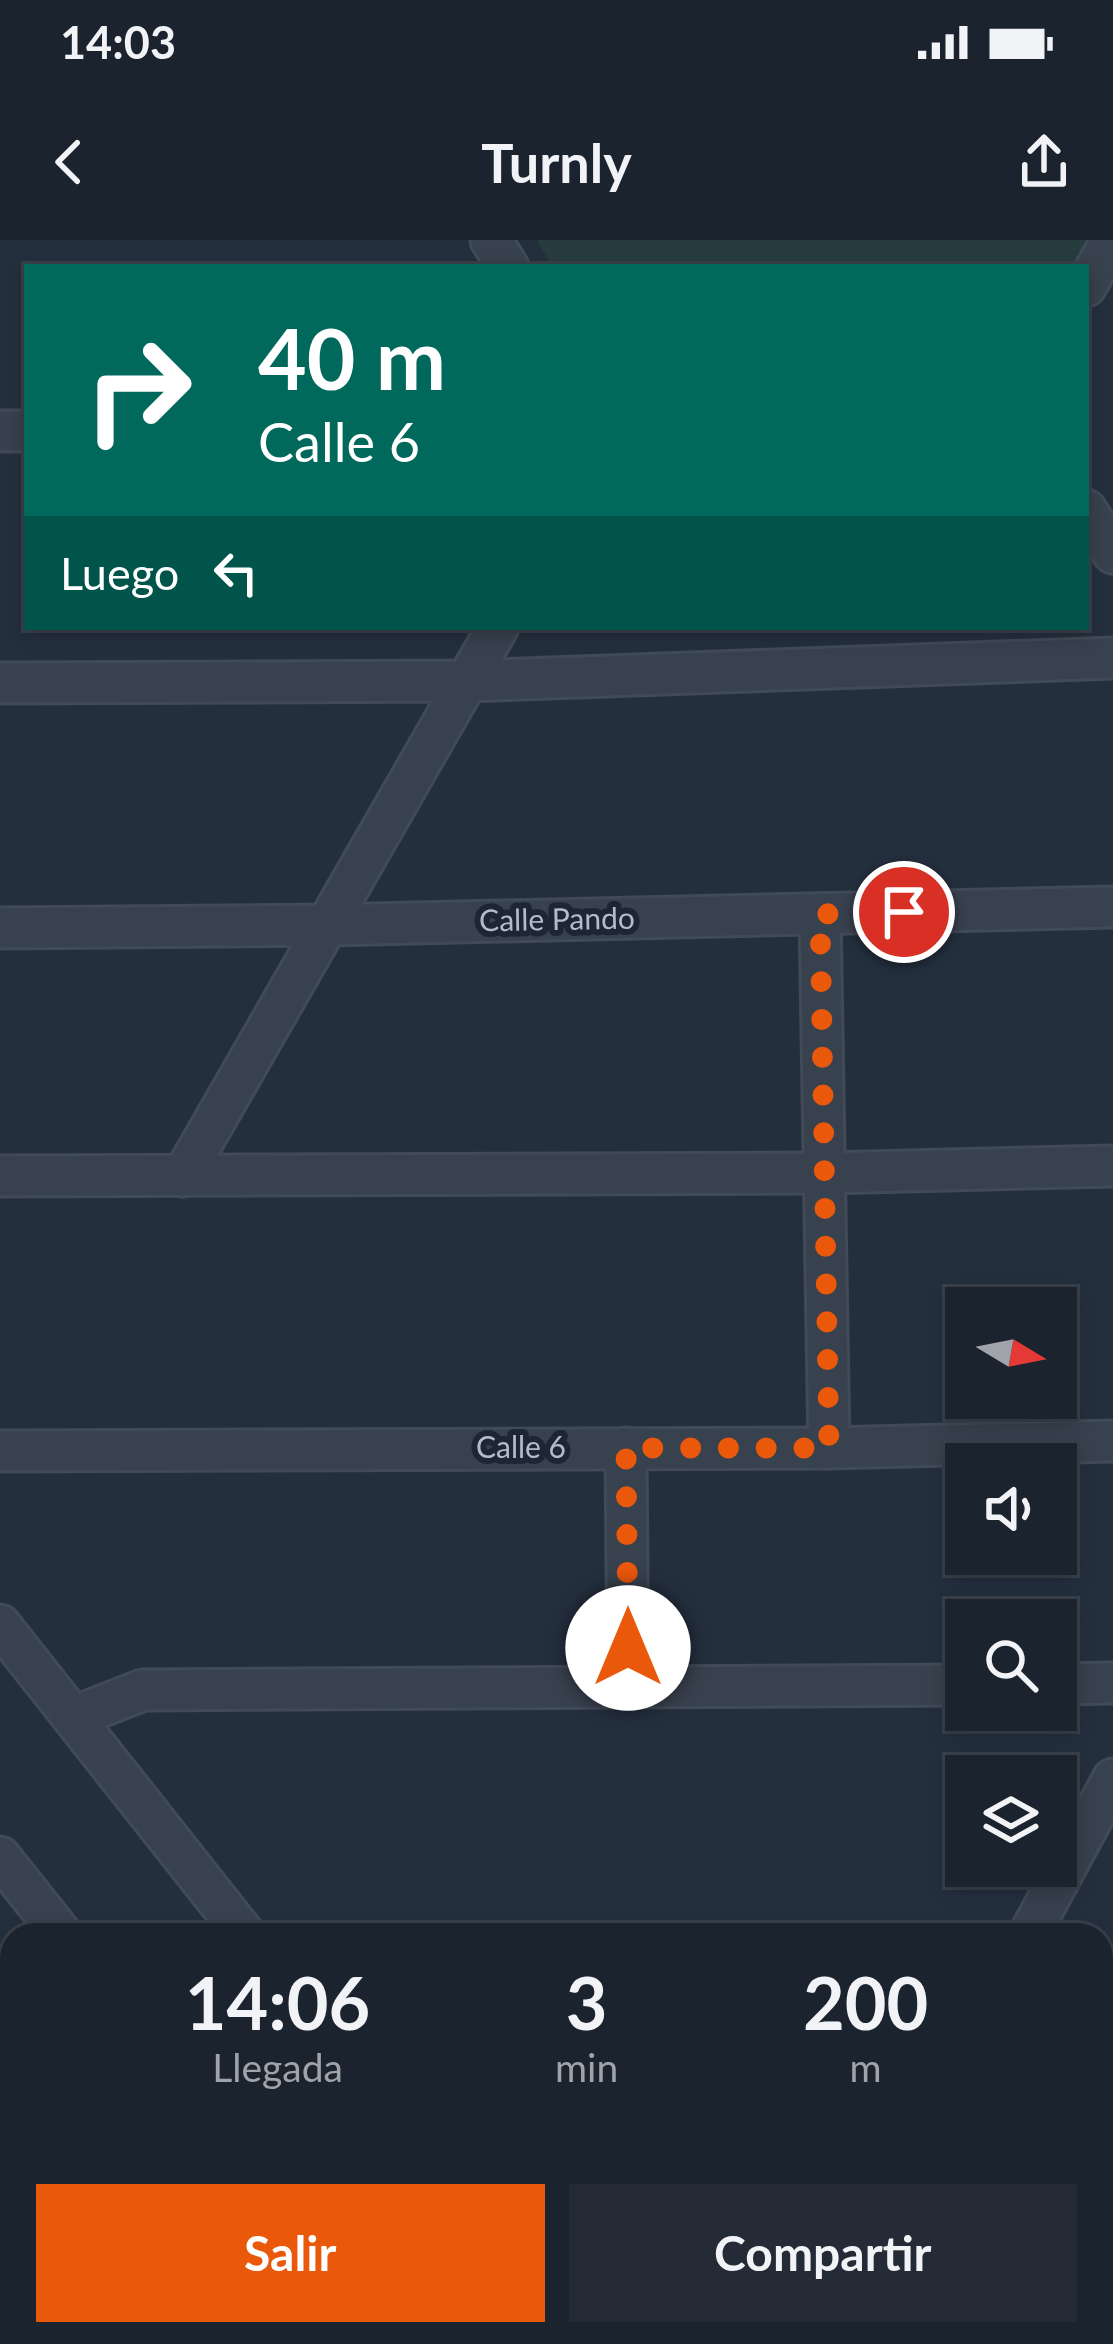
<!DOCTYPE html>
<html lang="es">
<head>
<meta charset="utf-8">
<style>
	:root { --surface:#1b232e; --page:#242b36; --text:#f1f3f6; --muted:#a0a4aa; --line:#39404a; --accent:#ea580c }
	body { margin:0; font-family:Lato,sans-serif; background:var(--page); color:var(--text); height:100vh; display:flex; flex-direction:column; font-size:45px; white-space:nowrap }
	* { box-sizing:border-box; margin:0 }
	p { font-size:39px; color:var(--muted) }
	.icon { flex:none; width:66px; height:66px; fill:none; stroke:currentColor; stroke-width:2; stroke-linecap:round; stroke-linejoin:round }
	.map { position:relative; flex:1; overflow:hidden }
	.sheet { position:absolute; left:0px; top:1683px; width:1113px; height:423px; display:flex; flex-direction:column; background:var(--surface); border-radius:36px 36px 0 0; box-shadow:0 6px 18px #0003,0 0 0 3px var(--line) }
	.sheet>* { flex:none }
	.hud { position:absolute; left:24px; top:24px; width:1065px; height:366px; border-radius:0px; box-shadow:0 6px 18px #0003,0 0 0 3px var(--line); background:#00695c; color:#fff; overflow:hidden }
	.needle { width:78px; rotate:100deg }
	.tools { position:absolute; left:945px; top:1047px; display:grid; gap:24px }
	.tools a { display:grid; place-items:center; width:132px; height:132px; border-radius:0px; background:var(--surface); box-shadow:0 6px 18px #0003,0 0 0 3px var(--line); font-size:60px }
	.pin { position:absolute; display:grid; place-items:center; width:102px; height:102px; color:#fff; margin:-51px; border:6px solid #fff; border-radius:50%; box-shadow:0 3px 12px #0007 }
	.me { position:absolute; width:132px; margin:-66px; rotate:0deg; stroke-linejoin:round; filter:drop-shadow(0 0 9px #0008) }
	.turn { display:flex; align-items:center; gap:42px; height:252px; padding:0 36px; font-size:54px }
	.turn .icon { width:156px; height:156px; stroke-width:2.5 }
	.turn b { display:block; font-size:84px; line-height:102px }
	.then { display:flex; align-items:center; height:114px; padding:0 36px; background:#0003; gap:24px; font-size:45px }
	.eta { display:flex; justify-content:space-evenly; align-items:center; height:204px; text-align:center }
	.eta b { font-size:72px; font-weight:700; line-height:84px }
	.button { display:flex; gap:24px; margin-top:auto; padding:24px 36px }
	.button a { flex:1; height:138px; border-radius:0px; background:var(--accent); color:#fff; font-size:48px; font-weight:700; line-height:138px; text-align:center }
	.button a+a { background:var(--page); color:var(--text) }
	.status { display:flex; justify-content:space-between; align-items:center; height:84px; padding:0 60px; background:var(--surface); direction:ltr }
	.status svg { height:33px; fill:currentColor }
	header { display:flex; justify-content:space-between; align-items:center; height:156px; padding:0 36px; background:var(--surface); font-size:54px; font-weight:700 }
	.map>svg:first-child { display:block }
	.green { fill:#263c3f }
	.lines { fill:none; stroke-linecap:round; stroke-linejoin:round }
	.minor-casing { stroke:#414a57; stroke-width:45 }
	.highway-casing { stroke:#434c59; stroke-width:63 }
	.minor { stroke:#38414e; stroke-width:39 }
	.highway { stroke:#746855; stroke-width:57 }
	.route { stroke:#ea580c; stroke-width:21; stroke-dasharray:0 37.8 }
	.labels { text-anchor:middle; stroke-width:12; stroke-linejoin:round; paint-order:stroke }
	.street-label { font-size:30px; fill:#b4bcc9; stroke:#1d2633 }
</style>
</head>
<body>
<div class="status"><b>14:03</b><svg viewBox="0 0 49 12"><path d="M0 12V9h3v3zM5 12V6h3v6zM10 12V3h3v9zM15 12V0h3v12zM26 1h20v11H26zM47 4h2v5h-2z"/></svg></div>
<header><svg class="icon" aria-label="back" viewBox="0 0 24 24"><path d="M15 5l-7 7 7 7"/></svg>Turnly<svg class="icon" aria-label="share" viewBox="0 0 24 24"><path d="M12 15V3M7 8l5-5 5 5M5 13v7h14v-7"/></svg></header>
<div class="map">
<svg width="1113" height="2104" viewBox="0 0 1113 2104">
	<rect width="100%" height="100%" fill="#242f3e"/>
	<g class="green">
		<path d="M537,0H1098L1083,27H552Z"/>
		<path d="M1101,1856L1113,1877V2104H989L982,2094H1101Z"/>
	</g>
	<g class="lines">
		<g class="minor-casing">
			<g id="minor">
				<path d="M491,0L508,27"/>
				<path d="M1086,46L1112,0"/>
				<path d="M0,191H27"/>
				<path d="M1086,270L1113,313"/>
				<path d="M0,443L465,441L1113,418"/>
				<path d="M820,674L829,1208"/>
				<path d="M0,688L329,685L1113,667"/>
				<path d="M0,936L825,933L1113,926"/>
				<path d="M183,936L498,387"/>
				<path d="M626,1208L628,1448"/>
				<path d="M0,1211L829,1208L1113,1201"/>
				<path d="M0,1385L245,1695"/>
				<path d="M1056,1444L1113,1443"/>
				<path d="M74,1477L143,1450L966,1445"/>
				<path d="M0,1617L62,1695"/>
				<path d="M1029,1695L1113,1539"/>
				<path d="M1101,1811L1113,1831"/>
				<path d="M377,2094L385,2104"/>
				<path d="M561,2094L569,2104"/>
				<path d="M949,2094L957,2104"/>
			</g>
		</g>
		<g class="highway-casing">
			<g id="highway">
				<path d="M0,1990L12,2005"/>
				<path d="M0,2063L12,2078"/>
				<path d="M82,2094L90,2104"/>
			</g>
		</g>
		<use href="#minor" class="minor"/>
		<use href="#highway" class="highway"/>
	</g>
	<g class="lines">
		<path class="route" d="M628,1408L626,1208H829L820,674L904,672"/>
	</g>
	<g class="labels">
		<g class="street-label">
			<text transform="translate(557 680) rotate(-1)" y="10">Calle Pando</text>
			<text x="521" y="1218">Calle 6</text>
		</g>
	</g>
</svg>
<div class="tools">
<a><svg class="needle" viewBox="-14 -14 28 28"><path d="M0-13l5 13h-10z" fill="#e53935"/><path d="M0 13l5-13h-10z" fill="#a0a4aa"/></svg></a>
<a><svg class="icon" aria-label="sound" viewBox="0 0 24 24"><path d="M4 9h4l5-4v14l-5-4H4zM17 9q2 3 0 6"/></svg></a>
<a><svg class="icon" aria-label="search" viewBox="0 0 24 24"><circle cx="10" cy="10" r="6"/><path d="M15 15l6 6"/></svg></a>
<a><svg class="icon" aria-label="layers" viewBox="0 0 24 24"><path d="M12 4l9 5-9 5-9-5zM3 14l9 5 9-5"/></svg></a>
</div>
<div class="pin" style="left:904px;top:672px;background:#d93025"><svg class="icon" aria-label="arrive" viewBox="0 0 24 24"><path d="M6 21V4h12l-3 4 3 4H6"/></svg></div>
<svg class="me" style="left:628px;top:1408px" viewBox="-20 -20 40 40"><circle r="19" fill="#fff"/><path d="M0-13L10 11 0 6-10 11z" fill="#ea580c"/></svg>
<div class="hud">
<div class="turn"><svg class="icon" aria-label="right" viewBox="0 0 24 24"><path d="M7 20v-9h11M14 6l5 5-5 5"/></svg><div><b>40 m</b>Calle 6</div></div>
<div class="then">Luego<svg class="icon" aria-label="left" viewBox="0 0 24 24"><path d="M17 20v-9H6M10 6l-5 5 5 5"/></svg></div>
</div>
<section class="sheet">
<div class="eta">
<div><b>14:06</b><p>Llegada</p></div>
<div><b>3</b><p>min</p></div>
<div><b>200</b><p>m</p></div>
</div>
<div class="button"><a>Salir</a><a>Compartir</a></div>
</section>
</div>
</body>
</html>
